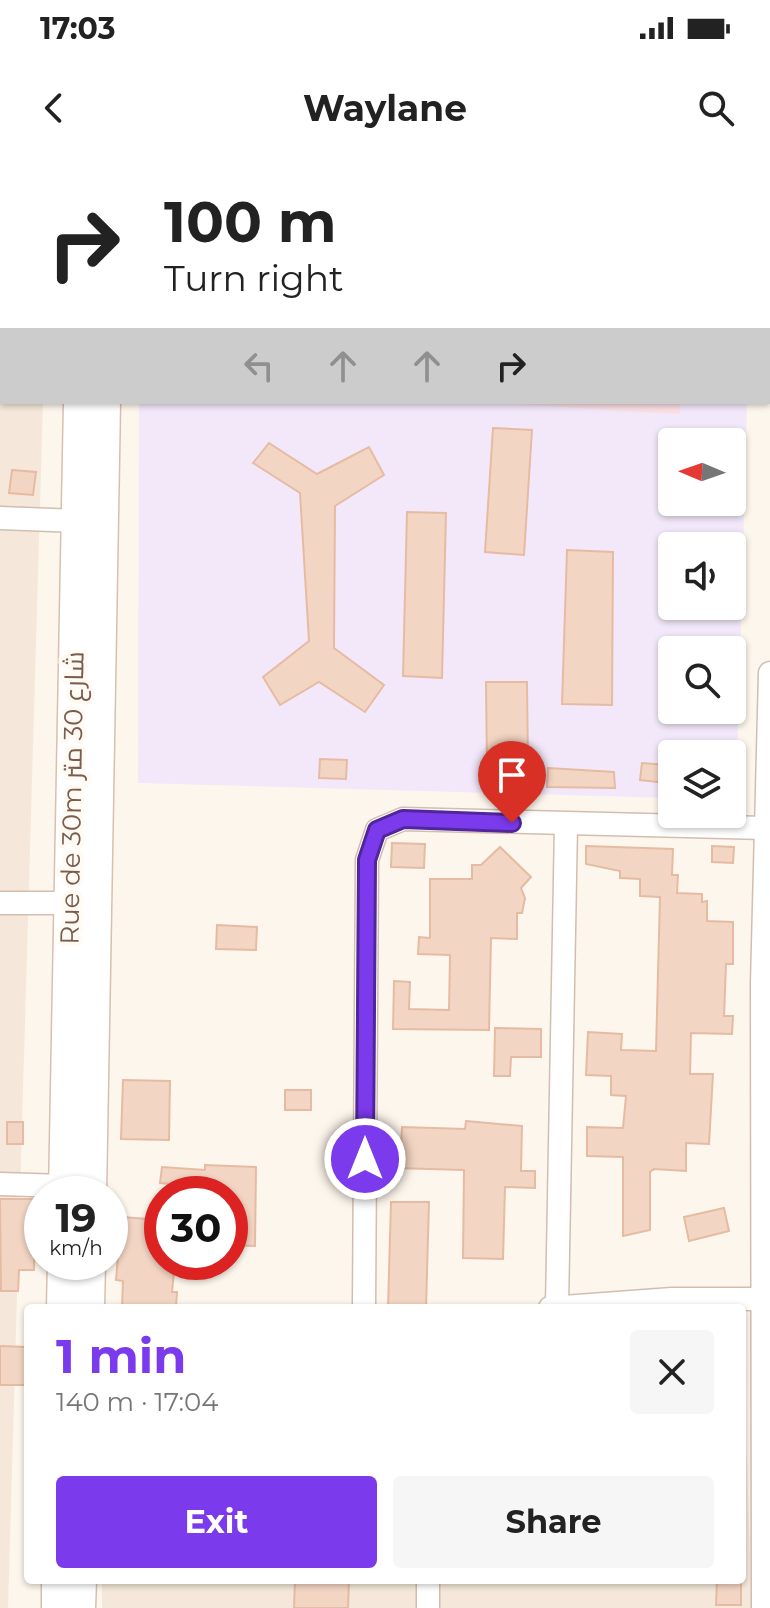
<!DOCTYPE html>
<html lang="en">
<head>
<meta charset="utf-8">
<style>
	:root { --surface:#fff; --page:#f6f6f6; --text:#222; --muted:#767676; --accent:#7c3aed }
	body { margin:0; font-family:Montserrat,Cairo,sans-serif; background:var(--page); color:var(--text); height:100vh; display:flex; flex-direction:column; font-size:30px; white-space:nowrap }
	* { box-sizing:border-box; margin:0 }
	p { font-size:26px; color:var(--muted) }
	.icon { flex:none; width:44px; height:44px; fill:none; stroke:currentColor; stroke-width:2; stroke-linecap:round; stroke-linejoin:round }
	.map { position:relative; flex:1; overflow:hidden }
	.details { position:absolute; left:24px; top:1144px; width:722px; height:280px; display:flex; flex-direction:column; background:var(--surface); border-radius:8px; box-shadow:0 2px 6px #0004 }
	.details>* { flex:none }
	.guide { position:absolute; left:0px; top:0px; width:770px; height:244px; box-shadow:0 2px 6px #0004; background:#fff; color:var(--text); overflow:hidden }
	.needle { width:52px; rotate:272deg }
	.controls { position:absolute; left:658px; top:268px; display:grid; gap:16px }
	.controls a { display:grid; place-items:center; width:88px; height:88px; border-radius:8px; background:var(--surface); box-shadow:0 2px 6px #0004; font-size:40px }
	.speed { position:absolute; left:24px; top:1016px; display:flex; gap:16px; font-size:40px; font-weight:700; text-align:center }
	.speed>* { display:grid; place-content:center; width:104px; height:104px; border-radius:50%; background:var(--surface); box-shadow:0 2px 6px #0004; line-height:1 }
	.speed small { font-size:20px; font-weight:400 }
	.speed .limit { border:12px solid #d22; background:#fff; color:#111 }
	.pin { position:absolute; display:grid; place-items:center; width:68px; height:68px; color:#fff; margin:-82px -34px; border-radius:50% 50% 50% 0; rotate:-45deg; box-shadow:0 0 8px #0007 }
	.pin .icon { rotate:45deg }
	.me { position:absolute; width:88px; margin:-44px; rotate:0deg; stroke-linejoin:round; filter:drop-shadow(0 0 6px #0008) }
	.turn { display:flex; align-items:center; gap:28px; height:168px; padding:0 32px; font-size:36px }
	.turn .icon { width:104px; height:104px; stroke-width:2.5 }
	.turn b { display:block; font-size:56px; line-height:68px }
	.lanes { display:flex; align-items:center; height:76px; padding:0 32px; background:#0003; justify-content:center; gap:40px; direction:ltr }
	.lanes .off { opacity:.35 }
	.round { display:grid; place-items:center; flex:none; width:84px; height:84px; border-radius:8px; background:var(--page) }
	.head { display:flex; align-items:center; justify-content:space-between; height:136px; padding:0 32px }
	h1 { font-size:48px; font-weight:700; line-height:60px; color:var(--accent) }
	.primary-button { display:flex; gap:16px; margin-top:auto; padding:16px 32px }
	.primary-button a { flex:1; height:92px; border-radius:8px; background:var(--accent); color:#fff; font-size:32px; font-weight:700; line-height:92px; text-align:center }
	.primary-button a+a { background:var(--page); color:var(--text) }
	.status { display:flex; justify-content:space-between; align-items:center; height:56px; padding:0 40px; background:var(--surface); direction:ltr }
	.status svg { height:22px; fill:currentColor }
	header { display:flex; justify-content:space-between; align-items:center; height:104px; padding:0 32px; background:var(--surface); font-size:36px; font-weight:700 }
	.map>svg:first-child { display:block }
	.residential { fill:#f5e8da }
	.education { fill:#f3e8fa; fill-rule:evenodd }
	.medical { fill:#fbdfe3 }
	.building { fill:#f3d5c3; stroke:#e6bba3; stroke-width:2 }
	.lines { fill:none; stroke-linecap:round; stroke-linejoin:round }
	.street-casing { stroke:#d1beb0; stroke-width:25 }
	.secondary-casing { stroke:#d6c0b0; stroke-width:33 }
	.street { stroke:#fff; stroke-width:22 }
	.secondary { stroke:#fff; stroke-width:30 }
	.route-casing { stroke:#51269a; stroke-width:20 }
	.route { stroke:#7c3aed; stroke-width:14 }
	.labels { text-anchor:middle; stroke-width:8; stroke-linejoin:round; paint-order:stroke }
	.street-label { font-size:26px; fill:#7a5c4d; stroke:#fffaf3 }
</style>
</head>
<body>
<div class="status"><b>17:03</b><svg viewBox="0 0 49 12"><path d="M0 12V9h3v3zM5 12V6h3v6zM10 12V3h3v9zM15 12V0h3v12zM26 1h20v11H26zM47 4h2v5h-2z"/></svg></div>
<header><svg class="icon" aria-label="back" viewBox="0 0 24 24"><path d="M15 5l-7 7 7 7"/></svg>Waylane<svg class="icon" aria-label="search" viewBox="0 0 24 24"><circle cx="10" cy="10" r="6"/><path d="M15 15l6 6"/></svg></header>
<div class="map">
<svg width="770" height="1448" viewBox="0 0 770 1448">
	<rect width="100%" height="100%" fill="#fdf6ec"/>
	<g class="residential">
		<path d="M0,0H50L2,2V242H43L8,1448H0Z"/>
		<path d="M742,1158L752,1448H438L439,1420H742Z"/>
		<rect x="102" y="1420" width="316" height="28"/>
	</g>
	<g class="education">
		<path d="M140,0H754L140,2Z"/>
		<path d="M139,242H747L736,640H732V594H672V638L138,623ZM672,282H732V342H672ZM672,386H732V446H672ZM672,490H732V550H672Z"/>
	</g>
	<path class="medical" d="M483,242H680V254L641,252Z"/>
	<g class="building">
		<path d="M493,268L532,270L524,395L485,392Z"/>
		<path d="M269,283L317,314L369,287L384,315L335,346L334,488L384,525L365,552L319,522L280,545L263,517L309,481L300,333L253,303Z"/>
		<path d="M12,310L36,312L33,335L9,333Z"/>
		<path d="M407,352L446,353L442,518L403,516Z"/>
		<path d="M567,390L613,392L612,545L562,544Z"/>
		<path d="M486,522H527L528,606H487Z"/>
		<path d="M320,599L347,600L346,619L319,618Z"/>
		<path d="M642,603L667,605L666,623L640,620Z"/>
		<path d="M548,608L614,612L615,628L547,627Z"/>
		<path d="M392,683L425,684L424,708L391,707Z"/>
		<path d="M586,686L673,689L672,715H678L677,733L702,734V742L707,741V761L733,762V804H726L724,856H733L732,874L691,873L690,914H713L709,984L686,983V1011L654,1009L650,1012V1070L623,1076V997L587,996V967L623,968L626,936L611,935V916L586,915L588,872L622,874L621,890L656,891L660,737L640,736V719L620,718V711L586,704Z"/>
		<path d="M712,686L734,687L733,703L712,702Z"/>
		<path d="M500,687L531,717L521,728L525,738L522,753H517V779L491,778L489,870L393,869L394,821L410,822L409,849L449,850L450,795L418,794L419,777L430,778V719H472V705H481Z"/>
		<path d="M217,765L257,767L256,790L216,789Z"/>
		<path d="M495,868L541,869V897H511L510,916H494Z"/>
		<path d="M123,920L170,921L169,980L121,979Z"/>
		<rect x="285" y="930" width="26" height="20"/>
		<path d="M466,961L522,966L521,1011H535V1028L505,1027L503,1099L463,1098L464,1010L394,1008L395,986H401L402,967L465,969Z"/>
		<rect x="7" y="962" width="16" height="22"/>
		<path d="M205,1005L256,1007L255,1086L230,1085V1034H171V1024L160,1023L162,1007L205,1010Z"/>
		<path d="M0,1039H35L34,1110H19L18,1131H1Z"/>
		<path d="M391,1042H429L426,1148H388Z"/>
		<path d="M724,1048L729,1071L689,1081L684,1057Z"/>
		<path d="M121,1057L162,1060V1102H175L172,1132H177L176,1148H122L123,1121L116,1120Z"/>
		<path d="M0,1186L26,1187L25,1225H0Z"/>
		<path d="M295,1420H349L348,1448H294Z"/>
		<path d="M717,1420H741V1445H716Z"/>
	</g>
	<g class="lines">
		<g class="street-casing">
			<g id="street">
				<path d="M0,358L78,361"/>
				<path d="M0,743H70"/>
				<path d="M0,1024L64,1026"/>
				<path d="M557,1146L566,664"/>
				<path d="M364,1148L367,700L377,670L403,659L765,668"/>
				<path d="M550,1148L672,1139H770"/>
				<path d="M428,1448V1420"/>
				<path d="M763,1448L762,824L770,513"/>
			</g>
		</g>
		<g class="secondary-casing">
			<g id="secondary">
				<path d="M81,2V0"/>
				<path d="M109,2V0"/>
				<path d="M64,1034L79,242"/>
				<path d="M91,1034L105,242"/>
				<path d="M62,1148L63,1102"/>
				<path d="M89,1148L90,1102"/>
				<path d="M57,1448V1420"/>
				<path d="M80,1448L81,1420"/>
			</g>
		</g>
		<use href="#street" class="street"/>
		<use href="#secondary" class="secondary"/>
	</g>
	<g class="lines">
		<g class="route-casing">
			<path id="route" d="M365,999L367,700L377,670L403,659L512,663"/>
		</g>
		<use href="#route" class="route"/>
	</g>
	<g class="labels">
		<g class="street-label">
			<text transform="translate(72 638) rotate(-89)" y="9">Rue de 30m شارع 30 متر</text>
		</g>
	</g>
</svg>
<div class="controls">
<a><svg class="needle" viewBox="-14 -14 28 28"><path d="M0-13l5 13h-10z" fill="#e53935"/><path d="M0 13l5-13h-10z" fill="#767676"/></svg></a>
<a><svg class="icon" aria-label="sound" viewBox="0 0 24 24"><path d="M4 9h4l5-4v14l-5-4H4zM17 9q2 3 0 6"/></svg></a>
<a><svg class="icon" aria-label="search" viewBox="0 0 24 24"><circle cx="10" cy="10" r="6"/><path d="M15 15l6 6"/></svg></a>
<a><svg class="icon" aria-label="layers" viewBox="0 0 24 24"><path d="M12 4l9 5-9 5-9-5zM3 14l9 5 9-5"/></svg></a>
</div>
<div class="speed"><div>19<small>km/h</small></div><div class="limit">30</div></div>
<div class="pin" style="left:512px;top:663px;background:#d93025"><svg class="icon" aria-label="arrive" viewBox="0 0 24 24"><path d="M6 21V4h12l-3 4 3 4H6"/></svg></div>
<svg class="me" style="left:365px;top:999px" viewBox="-20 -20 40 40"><circle r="17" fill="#7c3aed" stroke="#fff" stroke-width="3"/><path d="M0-11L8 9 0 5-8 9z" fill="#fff"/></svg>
<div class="guide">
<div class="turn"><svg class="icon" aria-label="right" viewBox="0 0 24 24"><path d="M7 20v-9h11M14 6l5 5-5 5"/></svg><div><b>100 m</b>Turn right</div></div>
<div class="lanes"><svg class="icon off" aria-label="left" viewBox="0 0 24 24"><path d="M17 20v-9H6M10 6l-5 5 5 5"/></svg><svg class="icon off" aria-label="ahead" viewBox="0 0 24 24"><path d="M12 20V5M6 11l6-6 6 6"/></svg><svg class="icon off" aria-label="ahead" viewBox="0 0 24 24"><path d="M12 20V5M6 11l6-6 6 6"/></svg><svg class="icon" aria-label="right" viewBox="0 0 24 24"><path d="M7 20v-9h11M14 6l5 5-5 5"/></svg></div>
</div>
<section class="details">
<div class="head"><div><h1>1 min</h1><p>140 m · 17:04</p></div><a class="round"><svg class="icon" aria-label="close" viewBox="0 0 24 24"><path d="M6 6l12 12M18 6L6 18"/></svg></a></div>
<div class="primary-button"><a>Exit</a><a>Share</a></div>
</section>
</div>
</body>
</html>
